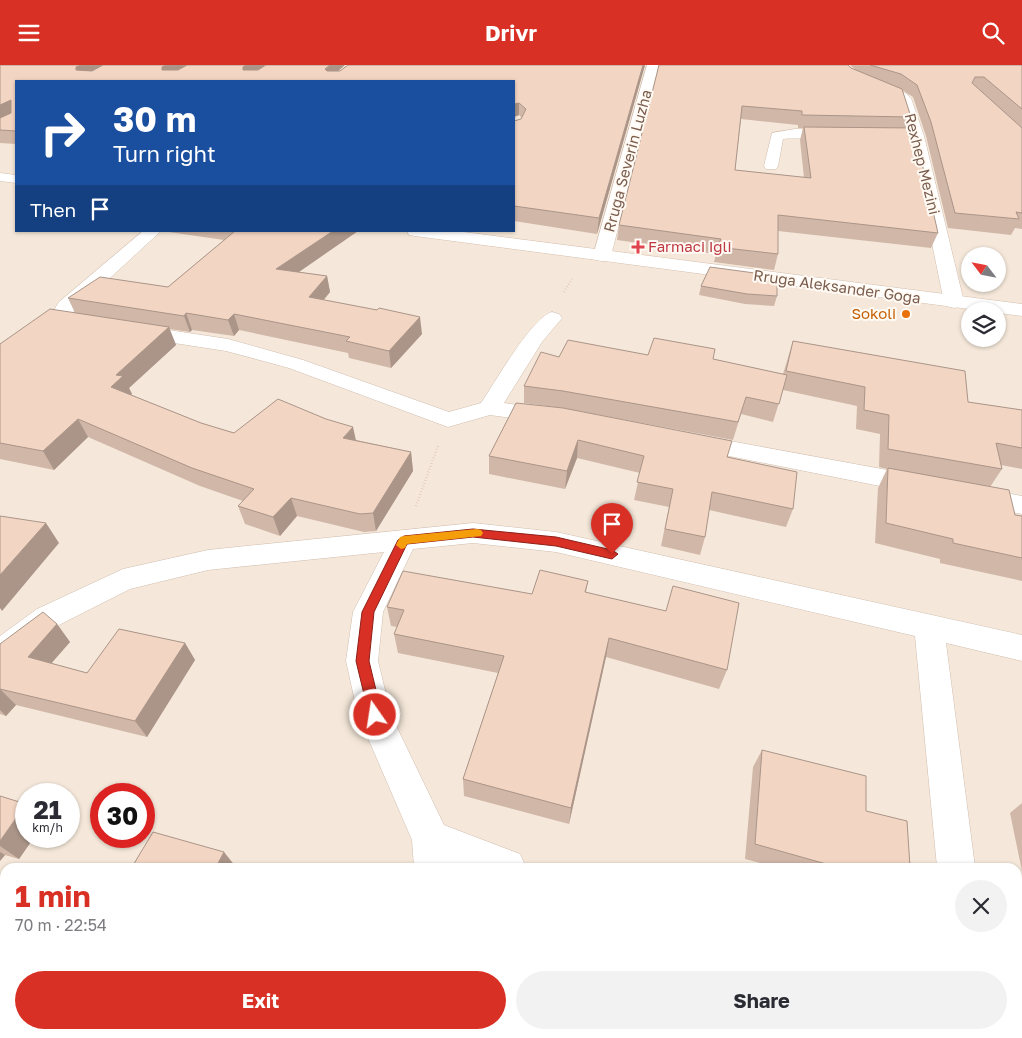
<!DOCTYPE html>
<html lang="en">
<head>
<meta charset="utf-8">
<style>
	:root { --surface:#fff; --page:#f2f2f3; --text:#2b2b33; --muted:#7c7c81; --accent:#d93025 }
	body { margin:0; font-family:"Golos Text",sans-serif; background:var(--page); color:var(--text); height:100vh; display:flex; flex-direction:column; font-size:19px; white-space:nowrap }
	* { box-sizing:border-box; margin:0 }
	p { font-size:16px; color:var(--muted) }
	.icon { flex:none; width:28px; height:28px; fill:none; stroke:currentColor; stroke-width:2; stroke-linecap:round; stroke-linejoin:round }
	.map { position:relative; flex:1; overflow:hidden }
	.drawer { position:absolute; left:0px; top:798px; width:1022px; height:176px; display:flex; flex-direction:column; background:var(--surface); border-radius:15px 15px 0 0; box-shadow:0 1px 4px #0004 }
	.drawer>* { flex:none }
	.guide { position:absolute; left:15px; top:15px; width:500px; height:152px; border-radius:0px; box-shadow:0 1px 4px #0004; background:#1a4fa0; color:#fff; overflow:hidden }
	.needle { width:32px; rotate:302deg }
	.buttons { position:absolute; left:961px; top:182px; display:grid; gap:10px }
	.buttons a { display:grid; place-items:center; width:45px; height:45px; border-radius:50%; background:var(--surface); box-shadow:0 1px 4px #0004; font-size:25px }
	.speed { position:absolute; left:15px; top:718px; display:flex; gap:10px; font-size:25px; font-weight:700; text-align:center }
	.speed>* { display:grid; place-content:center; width:65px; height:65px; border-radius:50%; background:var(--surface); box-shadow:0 1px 4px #0004; line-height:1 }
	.speed small { font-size:12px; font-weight:400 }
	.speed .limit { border:8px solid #d22; background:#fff; color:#111 }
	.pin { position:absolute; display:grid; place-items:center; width:42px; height:42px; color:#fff; margin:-51px -21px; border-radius:50% 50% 50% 0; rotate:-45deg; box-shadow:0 0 5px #0007 }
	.pin .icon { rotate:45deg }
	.me { position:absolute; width:55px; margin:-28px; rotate:347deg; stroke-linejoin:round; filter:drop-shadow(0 0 4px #0008) }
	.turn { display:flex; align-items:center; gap:18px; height:105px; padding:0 15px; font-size:22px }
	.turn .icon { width:65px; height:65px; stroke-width:2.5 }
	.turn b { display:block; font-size:35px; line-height:42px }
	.then { display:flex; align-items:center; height:48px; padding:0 15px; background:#0003; gap:10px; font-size:19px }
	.round { display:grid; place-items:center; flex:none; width:52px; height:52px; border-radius:26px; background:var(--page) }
	.overview { display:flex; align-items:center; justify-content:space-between; height:85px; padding:0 15px }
	h1 { font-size:30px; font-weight:700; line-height:38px; color:var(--accent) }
	.primary-button { display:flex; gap:10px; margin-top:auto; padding:10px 15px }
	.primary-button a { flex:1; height:58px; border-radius:30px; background:var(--accent); color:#fff; font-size:20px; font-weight:700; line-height:58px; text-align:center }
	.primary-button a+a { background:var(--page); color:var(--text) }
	header { display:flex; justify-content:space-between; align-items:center; height:65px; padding:0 15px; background:var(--accent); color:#fff; font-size:22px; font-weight:700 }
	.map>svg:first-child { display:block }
	.residential { fill:#f5e8da; fill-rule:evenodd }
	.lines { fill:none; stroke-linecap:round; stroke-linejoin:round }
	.street-casing { stroke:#d1beb0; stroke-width:1 }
	.secondary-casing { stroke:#d6c0b0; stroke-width:1 }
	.path { stroke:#d9b8a5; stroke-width:2.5; stroke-dasharray:0.5 2.5; stroke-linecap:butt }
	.street { fill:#fff; fill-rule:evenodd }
	.secondary { fill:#fff; fill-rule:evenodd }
	.wall { fill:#d1b7a8; fill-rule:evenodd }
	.shaded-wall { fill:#aa9588 }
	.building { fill:#f3d5c3; stroke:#aa9588 }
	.route { fill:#d93025; stroke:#8d1f18 }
	.slow { fill:#f59e0b }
	.health-dot { fill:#e0444e; stroke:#fffaf3; stroke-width:2 }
	.food-dot { fill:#e8710a; stroke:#fffaf3; stroke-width:2 }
	.labels { text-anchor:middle; stroke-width:4; stroke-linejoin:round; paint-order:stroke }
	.far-street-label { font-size:15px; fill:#7a5c4d; stroke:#fffaf3 }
	.far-health-label { font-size:15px; fill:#be3a42; stroke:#fffaf3; text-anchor:start }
	.far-food-label { font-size:15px; fill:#c56008; stroke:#fffaf3; text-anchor:end }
</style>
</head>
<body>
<header><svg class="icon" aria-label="menu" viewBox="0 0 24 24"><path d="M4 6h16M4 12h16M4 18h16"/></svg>Drivr<svg class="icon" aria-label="search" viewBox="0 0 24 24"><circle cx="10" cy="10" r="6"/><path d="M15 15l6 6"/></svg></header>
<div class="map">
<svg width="1022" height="973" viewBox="0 0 1022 973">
	<rect width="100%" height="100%" fill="#fdf6ec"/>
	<path class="residential" d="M0,0H1022V973H0ZM16,16H514V166H16ZM970,191H998V219H970ZM970,246H998V274H970ZM26,729H69V771H26ZM101,729H144V771H101ZM5,802H1018V969H5Z"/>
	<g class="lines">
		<g class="street-casing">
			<g id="street">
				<path d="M647,0H659L611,191L608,195L602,196L596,195L593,191Z"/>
				<path d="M836,0H848C859,22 895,15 911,33L924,71L964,237L961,241L954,243L947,241L944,237L910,71L899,35C892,31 885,27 877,24C861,18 845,17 836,0Z"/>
				<path d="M795,64L838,65L845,69C838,77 796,72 783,74L778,101L776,104H766L764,101L772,68Z"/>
				<path d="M143,166H161L72,248L73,251L97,256L100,260L97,264L90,266L59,260L52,248L59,237Z"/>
				<path d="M552,247L559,249L562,253L542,277L504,338L557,346L560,351L557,356L549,358L490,350L448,362L289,303L226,286L135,272L128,270L125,266L128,262L135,260L228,274L303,295L449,347L481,338C494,319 532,252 552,247Z"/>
				<path d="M692,369L920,411L929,414L933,420L929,426L920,429L684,382L680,377L684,372Z"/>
				<path d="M974,422L1022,431V449L965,437L961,431L965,425Z"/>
				<path d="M473,458L556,467L1022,570V596L946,578L975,802H937L915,571L556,487L473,478L413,484L383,547L378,596L391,650L444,760L520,789L526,802H457L452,800V802H414L412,775L358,650L346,596L353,547L384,487L208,505L130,524L59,560L11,597L0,601V571L37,544L123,504L208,485Z"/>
				<rect x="383" y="969" width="44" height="4"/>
				<path d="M925,969H978L980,973H927Z"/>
			</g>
		</g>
		<g class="secondary-casing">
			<g id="secondary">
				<path d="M0,108L16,110V118L0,116Z"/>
				<path d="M407,166H456L1022,239V251L415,171L409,170Z"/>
			</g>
		</g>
		<g class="path">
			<path d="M564,227L572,214"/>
			<path d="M416,441L438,381"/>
		</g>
		<use href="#street" class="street"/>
		<use href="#secondary" class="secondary"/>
	</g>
	<g class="wall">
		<path d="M0,0H265L258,5L339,6H340L348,0H645L597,169L514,156V56L521,54L522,53L519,50L514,52V16H16V79L0,78Z"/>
		<path d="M659,0L851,3L855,4L850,0H1022V164L1015,163L1011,170L948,163L926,71L913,32L902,25L911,52L907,63L938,168L931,183L778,166V189L774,205L714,197L716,189L617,175L619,160ZM741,54L798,60V63H803L800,75L804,113L735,105Z"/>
		<path d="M162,166H358L299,207L327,211L330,227L324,235L422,269L391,303L349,293L348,288L239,265L234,271L192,265L190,267L169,264L176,280L129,323L132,329L131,330L201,358L234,368L356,375L411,387L413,406L376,466L364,467L297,451L280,471L245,459L238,441L243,436L200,421L88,372L54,405L0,394V279L75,248L68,233L168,222L224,175Z"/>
		<path d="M701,221L777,231L774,241L745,239L699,230Z"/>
		<path d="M793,276L968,337L1022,345V404L1001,400L1002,404L990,422L1015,450L1022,451V516L940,498V494L875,478L878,423L887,404L879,402L880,369L856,364L857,341L783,325L773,357L741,349L733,375L562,343L524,338V321L559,292L648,290L713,294L783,309Z"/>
		<path d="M516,338L727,393L793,444L786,462L709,445L705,472L700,490L661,481L669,442L634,435L640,408L577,393L565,424L489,409V391Z"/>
		<path d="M588,516L586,527L727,605L719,624L606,592L569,759L464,731L463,714L498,608L398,588L394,569L397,562L391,561L387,542L532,529Z"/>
		<path d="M57,559L70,577L51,598L87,608L185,578L195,595L147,672L16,640L6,651L0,649V579Z"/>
		<path d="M762,685L910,802H776L745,794L753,702Z"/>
		<path d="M0,731L26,771H35L19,794L5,790L0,796Z"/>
		<path d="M1022,738V806L1010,748Z"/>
	</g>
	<g class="shaded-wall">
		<path d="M81,0H106L81,14L76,5V2Z"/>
		<path d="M166,0H188L166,14L162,5V2Z"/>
		<path d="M246,0H265L246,15L243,5V2Z"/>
		<path d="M330,0H345L327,16L325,4Z"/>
		<path d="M643,0H645L597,169L599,153Z"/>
		<path d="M11,35L16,48L0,56V40Z"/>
		<path d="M519,38V50L514,52V39Z"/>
		<path d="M333,166H358L280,220L276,204Z"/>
		<path d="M327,211L330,227L312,248L309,232Z"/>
		<path d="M186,248L192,265L190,267L184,251Z"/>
		<path d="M234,249L239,265L234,271L228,255Z"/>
		<path d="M420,252L422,269L391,303L389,286Z"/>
		<path d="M169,262L176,280L129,323L132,329L120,340L111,322L116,310Z"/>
		<path d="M78,354L88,372L54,405L43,386Z"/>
		<path d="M353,362L357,380L343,373Z"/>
		<path d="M578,375L577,393L565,424L567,406Z"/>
		<path d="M411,387L413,406L376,466L373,448Z"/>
		<path d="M291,433L297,451L280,471L273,452Z"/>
		<path d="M46,458L59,478L2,546L0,543V510Z"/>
		<path d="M57,559L70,577L43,608L28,592Z"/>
		<path d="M609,573L606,592L569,759L571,743Z"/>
		<path d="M185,578L195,595L147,672L135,656Z"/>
		<path d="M0,624L16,640L6,651L0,645Z"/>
		<path d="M26,740V771H35L19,794L0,781V776Z"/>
		<path d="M0,787L5,790L0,796Z"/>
		<path d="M224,787L236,802H216Z"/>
	</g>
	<g class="building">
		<path d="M0,0H81L76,2V5L92,6L103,0H166L162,2V5H178L187,0H246L243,2V5H258L266,0H330L325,4L327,6H340L348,0H643L599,153L514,141V56L521,54L526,44L519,38L514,39V16H16V66L0,65V53L11,48V35L0,40Z"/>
		<path d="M659,0H848L851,3L902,24L911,52L802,50V46L742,41L735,105L811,113L804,62L914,63L938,168L778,150V189L717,182L721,174L619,160Z"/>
		<path d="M870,0H1022V44L984,12H975L972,18L1022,63V148L1016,147L1019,154L955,148L931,57L917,20L901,9Z"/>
		<path d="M235,166H333L276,204L327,211L309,232L377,245L379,243L420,252L389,286L346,276L350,272L234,249L228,255L186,248L184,251L68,233L100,212L168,222Z"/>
		<path d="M710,202L777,211V231L747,229L701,221Z"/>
		<path d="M50,244L169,262L116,310L123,311L111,322L201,358L234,368L278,334L326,354L353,362L343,373L411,387L373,448L360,449L291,433L273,452L238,441L254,424L192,403L78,354L43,386L0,378V279Z"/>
		<path d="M654,273L715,284L713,294L787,310L779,339L746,332L738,357L563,326L524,321L541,287L559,292L568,275L648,290Z"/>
		<path d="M793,276L965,306L968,337L1022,345V383L996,378L1002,404L888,384L889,350L864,345L865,322L786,306Z"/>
		<path d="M516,338L563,343L732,376L727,392L797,407L793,444L712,427L705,472L665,464L673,424L637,417L644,391L578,375L567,406L489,391Z"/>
		<path d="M888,403L1009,425L1015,450L1022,451V493L953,478V474L886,458Z"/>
		<path d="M0,451L46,458L0,510Z"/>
		<path d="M540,505L588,516L585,527L666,546L673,521L739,538L727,605L609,573L571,743L463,714L504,591L394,569L404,545L387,542L403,506L532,529Z"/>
		<path d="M43,547L57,559L28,592L87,608L119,564L185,578L135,656L0,624V579Z"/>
		<path d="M762,685L866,711V746L907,756L910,802H837L755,779Z"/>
		<path d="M0,731L26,739L0,776Z"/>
		<path d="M153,767L224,787L216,802H132Z"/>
		<path d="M462,969H780V973H461Z"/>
	</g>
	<path class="route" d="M473,464L556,472L612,485L618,489L612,494L556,481L473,472L407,479L374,547L369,596L382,650L380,654L375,656L370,654L356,596L362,547L398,475L404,471Z"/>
	<path class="slow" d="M477,464L481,465L483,468L481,471L407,479L405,483L401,484L396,480L400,472L404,471Z"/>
	<path class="health-dot" d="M635.5 174.5h5v5h5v5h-5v5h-5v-5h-5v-5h5z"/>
	<circle class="food-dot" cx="906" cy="249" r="5"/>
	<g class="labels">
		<g class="far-street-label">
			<text transform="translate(628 96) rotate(-75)" y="5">Rruga Severin Luzha</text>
			<text transform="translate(922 99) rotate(76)" y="5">Rexhep Mezini</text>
			<text transform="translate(837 222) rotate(8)" y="5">Rruga Aleksander Goga</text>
		</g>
		<g class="far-health-label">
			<text x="648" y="187">Farmaci Igli</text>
		</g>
		<g class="far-food-label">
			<text x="896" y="254">Sokoli</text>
		</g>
	</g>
</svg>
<div class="buttons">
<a><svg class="needle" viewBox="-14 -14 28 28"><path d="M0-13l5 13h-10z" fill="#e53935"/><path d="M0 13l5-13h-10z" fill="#7c7c81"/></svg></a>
<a><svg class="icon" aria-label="layers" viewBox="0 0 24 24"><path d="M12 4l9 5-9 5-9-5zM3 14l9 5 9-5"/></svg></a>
</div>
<div class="speed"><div>21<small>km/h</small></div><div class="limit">30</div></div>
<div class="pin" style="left:612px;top:489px;background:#d93025"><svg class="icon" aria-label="arrive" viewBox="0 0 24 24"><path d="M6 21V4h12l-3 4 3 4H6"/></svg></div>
<svg class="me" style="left:375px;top:650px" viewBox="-20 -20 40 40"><circle r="17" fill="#d93025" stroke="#fff" stroke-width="3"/><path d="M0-11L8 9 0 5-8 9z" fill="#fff"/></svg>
<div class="guide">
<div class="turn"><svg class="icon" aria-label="right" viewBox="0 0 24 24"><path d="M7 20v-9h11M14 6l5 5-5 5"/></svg><div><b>30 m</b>Turn right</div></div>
<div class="then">Then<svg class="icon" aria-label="arrive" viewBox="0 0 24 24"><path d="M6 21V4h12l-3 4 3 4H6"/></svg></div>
</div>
<section class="drawer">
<div class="overview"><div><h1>1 min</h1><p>70 m · 22:54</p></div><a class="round"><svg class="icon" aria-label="close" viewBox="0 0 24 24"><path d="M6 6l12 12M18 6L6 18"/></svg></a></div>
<div class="primary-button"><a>Exit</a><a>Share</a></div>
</section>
</div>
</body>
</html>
